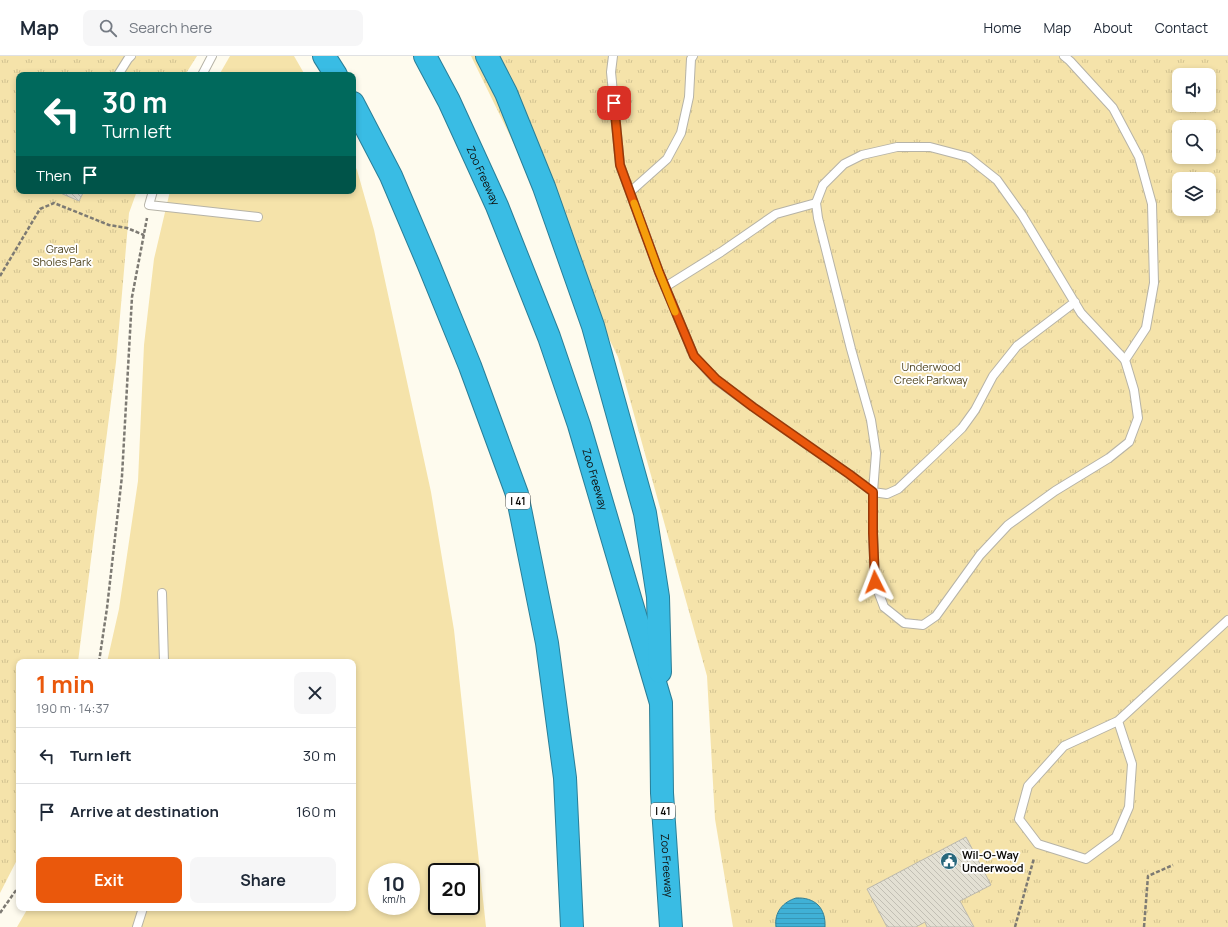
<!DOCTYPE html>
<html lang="en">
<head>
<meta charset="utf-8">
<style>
	:root { --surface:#fff; --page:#f6f6f7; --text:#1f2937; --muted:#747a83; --line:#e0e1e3; --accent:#ea580c }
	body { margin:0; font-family:Manrope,sans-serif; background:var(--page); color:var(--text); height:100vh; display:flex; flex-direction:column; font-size:15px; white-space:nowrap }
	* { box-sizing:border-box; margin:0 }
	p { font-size:13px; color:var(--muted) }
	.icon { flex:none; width:22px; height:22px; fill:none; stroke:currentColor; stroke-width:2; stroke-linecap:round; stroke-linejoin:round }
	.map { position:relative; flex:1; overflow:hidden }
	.panel { position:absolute; left:16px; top:603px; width:340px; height:252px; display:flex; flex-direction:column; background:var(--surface); border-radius:8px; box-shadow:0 2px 6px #0003 }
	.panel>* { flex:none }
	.top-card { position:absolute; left:16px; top:16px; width:340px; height:122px; border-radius:8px; box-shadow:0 2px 6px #0003; background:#00695c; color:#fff; overflow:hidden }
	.buttons { position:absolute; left:1172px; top:12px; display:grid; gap:8px }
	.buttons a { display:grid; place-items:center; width:44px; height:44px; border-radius:8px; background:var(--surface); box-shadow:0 2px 6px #0003; font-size:20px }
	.speed { position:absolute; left:368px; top:807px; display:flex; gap:8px; font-size:20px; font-weight:700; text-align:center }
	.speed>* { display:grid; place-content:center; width:52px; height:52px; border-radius:50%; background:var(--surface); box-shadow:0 2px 6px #0003; line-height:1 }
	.speed small { font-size:10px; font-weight:400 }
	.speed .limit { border:2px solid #111; border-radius:6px; background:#fff; color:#111 }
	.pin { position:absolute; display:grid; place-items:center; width:34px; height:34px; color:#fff; margin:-17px; border-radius:8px; box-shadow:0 2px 6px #0006 }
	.me { position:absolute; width:44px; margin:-22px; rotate:357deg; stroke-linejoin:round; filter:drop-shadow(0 0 3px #0008) }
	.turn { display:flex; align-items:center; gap:14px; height:84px; padding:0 20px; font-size:18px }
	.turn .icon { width:52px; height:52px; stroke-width:2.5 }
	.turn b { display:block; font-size:28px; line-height:34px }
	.then { display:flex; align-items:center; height:38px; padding:0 20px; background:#0003; gap:8px; font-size:15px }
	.round { display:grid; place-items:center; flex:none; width:42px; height:42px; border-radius:8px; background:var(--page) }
	.summary { display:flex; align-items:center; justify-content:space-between; height:68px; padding:0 20px }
	h1 { font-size:24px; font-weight:700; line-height:30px; color:var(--accent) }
	.action { display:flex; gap:8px; margin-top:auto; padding:8px 20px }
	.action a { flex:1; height:46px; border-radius:8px; background:var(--accent); color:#fff; font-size:16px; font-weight:700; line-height:46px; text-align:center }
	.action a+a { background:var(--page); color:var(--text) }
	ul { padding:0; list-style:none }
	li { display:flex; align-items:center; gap:12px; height:56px; padding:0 20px; border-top:1px solid var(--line) }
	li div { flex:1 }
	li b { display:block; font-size:15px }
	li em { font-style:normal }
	header { display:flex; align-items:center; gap:24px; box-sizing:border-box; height:56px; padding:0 20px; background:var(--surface); border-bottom:1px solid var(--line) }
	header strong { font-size:19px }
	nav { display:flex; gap:22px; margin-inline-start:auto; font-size:14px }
	.search { width:280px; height:36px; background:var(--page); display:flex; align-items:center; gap:10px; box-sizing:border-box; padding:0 14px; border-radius:8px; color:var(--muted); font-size:15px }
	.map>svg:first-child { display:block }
	.park { fill:url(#park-tufts); fill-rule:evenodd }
	.pitch { fill:#f5e3aa; fill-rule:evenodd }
	.water { fill:url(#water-rules); stroke:#318098 }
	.building { fill:url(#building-back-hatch); stroke:#bcb9ad }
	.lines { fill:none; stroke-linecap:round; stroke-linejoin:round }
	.lane-casing { stroke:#b6b3a7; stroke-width:10 }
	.highway-casing { stroke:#2a7e97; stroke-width:24 }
	.path { stroke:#7d7a73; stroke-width:2.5; stroke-dasharray:4 2; stroke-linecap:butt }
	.lane { stroke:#fff; stroke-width:8 }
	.highway { stroke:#39bce4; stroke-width:22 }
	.route-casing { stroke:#983908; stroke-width:10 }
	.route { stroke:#ea580c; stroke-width:7 }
	.slow { stroke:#f59e0b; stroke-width:7 }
	.labels { text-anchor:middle; stroke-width:3.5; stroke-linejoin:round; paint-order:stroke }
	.shield { fill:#fff; stroke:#565553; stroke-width:1 }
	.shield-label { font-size:10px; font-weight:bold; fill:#0e0c09 }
	.street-label { font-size:11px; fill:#0e0c09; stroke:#fff }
	.park-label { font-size:11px; fill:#4f441e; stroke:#fff }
	.poi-label { font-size:11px; font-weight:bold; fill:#0e0c09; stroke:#fff; text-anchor:start }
</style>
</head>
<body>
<header>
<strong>Map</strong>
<div class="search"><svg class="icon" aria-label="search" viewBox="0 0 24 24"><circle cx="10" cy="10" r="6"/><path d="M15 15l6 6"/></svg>Search here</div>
<nav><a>Home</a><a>Map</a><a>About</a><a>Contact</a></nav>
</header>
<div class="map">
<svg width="1228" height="871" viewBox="0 0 1228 871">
	<defs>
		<pattern id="park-tufts" width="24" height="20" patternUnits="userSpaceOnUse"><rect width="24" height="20" fill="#f5e3aa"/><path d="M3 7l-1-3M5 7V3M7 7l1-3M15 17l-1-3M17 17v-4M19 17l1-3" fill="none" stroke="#d1c291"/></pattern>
		<pattern id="water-rules" width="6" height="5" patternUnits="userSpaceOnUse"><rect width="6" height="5" fill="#40b1d6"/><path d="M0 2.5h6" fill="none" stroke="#3797b6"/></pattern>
		<pattern id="building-back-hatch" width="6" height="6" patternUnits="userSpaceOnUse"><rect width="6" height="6" fill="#e3e0d3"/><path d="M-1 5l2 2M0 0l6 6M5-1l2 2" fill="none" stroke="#c2bfb4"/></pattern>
	</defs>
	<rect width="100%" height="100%" fill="#fefbee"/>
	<g class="park">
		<path d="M0,0H197L185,19H19V135H137L129,157L116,306L78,606H19V800L0,837Z"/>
		<path d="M471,0H1228V871H733L715,763L707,620L618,301ZM1179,19H1209V49H1179ZM1179,71H1209V101H1179ZM1179,123H1209V153H1179Z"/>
	</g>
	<g class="pitch">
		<path d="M230,0H294L305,19H219Z"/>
		<path d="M353,106L357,114L374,174L431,436L454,574L486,871H17L28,852H353V606H107L119,553L138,425L144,289L154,203L170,135H353ZM377,816H411V850H377ZM437,816H471V850H437Z"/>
	</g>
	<path class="water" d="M796,842C815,841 826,852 825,871H776C774,856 783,846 796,842Z"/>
	<g class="building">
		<path d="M59,135H84L79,145L58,136Z"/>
		<path d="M966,781L991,829L960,845L974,871H927L925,866L916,871H887L867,833Z"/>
	</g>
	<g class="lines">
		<g class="lane-casing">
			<g id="lane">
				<path d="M613,0L611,16L620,109L659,216L694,300L715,323L753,351L849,418L873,436V477L875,527L884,551L904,567L923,569L936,560L980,499L1008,469L1055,435L1109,402L1129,386L1138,362L1134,334L1125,304L1146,272L1154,227L1152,148L1139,101L1113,52L1070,5L1064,0"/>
				<path d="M118,19L128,3L131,0"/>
				<path d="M202,19L212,0"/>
				<path d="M153,135L149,149L258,161"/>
				<path d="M630,136L667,103L681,77L689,41L691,3L693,0"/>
				<path d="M665,231L721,196L776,158L816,147"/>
				<path d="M1075,246L1017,290L993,320L975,354L962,372L933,400L898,433L887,438L873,436L876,397L871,364L851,293L818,162L816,147L823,129L844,108L862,99L897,91H930L968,101L997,124L1022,159L1081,257L1125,304"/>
				<path d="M162,537L164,606"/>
				<path d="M1118,665L1132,708L1129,751L1116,781L1086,803L1038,788L1019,763L1028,730L1064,690L1118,665L1228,564"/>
				<path d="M137,871L143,852"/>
			</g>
		</g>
		<g class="highway-casing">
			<g id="highway">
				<path d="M324,0L336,19"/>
				<path id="s1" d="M425,0L449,45L497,150L549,281L579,369L661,647L662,737L671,871"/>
				<path d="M487,0L506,37L544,131L593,270L645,457L658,541L660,616"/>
				<path d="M353,47L391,120L428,207L470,310L517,438L547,587L565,722L572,871"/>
			</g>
		</g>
		<g class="path">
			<path d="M0,220L40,153L54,147L109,169L127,172L144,179"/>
			<path d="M99,606L107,552L122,420L132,241L147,162"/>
			<path d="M0,857L19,830"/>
			<path d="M1015,871L1034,802"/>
			<path d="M1144,871L1148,820L1173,809"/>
		</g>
		<use href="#lane" class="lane"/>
		<use href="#highway" class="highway"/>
	</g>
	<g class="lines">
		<g class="route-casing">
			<path id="route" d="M614,47L620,109L659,216L694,300L716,323L753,351L849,418L873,436V477L875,526"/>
		</g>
		<use href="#route" class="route"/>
		<path class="slow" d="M634,147L659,216L675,256"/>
	</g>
	<defs>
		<g id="civic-disc" transform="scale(0.9)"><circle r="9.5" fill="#28677c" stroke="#fff"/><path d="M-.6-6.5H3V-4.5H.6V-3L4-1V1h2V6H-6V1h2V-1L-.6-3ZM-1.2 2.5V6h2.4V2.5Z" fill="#fff"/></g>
	</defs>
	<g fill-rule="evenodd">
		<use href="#civic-disc" x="949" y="805"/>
	</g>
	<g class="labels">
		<g class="shield">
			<rect x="506" y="437" width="24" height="16" rx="3"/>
			<rect x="651" y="747" width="24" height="16" rx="3"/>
		</g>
		<g class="shield-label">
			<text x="518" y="449">I 41</text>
			<text x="663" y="759">I 41</text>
		</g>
		<g class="street-label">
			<text dy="4" stroke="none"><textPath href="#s1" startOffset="133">Zoo Freeway</textPath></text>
			<text dy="4" stroke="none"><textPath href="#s1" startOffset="457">Zoo Freeway</textPath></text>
			<text dy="4" stroke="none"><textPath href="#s1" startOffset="853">Zoo Freeway</textPath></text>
		</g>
		<g class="park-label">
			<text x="62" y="197">Gravel<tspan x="62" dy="13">Sholes Park</tspan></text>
			<text x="931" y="315">Underwood<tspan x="931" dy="13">Creek Parkway</tspan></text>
		</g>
		<g class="poi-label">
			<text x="962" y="803">Wil-O-Way<tspan x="962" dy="13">Underwood</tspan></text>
		</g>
	</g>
</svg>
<div class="buttons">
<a><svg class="icon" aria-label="sound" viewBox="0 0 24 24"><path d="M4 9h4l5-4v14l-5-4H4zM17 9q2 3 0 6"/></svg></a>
<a><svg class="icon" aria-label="search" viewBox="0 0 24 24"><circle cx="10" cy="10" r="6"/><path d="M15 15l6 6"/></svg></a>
<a><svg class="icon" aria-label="layers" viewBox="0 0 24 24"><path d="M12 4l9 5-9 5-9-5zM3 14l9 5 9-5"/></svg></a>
</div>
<div class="speed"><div>10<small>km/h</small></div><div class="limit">20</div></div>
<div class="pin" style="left:614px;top:47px;background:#d93025"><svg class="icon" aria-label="arrive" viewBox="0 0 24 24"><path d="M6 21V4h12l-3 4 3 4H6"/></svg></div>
<svg class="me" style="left:875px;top:526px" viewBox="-20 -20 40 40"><path d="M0-17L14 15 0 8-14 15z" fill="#ea580c" stroke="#fff" stroke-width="4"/></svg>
<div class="top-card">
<div class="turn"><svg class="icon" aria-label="left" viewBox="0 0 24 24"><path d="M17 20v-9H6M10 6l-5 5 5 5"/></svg><div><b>30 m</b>Turn left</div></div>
<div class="then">Then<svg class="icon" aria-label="arrive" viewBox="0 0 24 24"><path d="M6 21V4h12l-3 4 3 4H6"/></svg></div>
</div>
<section class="panel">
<div class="summary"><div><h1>1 min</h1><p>190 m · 14:37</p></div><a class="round"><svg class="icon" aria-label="close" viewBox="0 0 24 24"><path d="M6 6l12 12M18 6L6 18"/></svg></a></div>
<ul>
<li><svg class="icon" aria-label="left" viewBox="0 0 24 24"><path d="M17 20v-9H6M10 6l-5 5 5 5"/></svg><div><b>Turn left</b></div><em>30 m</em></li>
<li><svg class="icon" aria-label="arrive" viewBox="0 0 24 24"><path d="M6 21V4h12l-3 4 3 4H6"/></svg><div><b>Arrive at destination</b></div><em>160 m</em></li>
</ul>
<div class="action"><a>Exit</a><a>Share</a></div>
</section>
</div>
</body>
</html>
